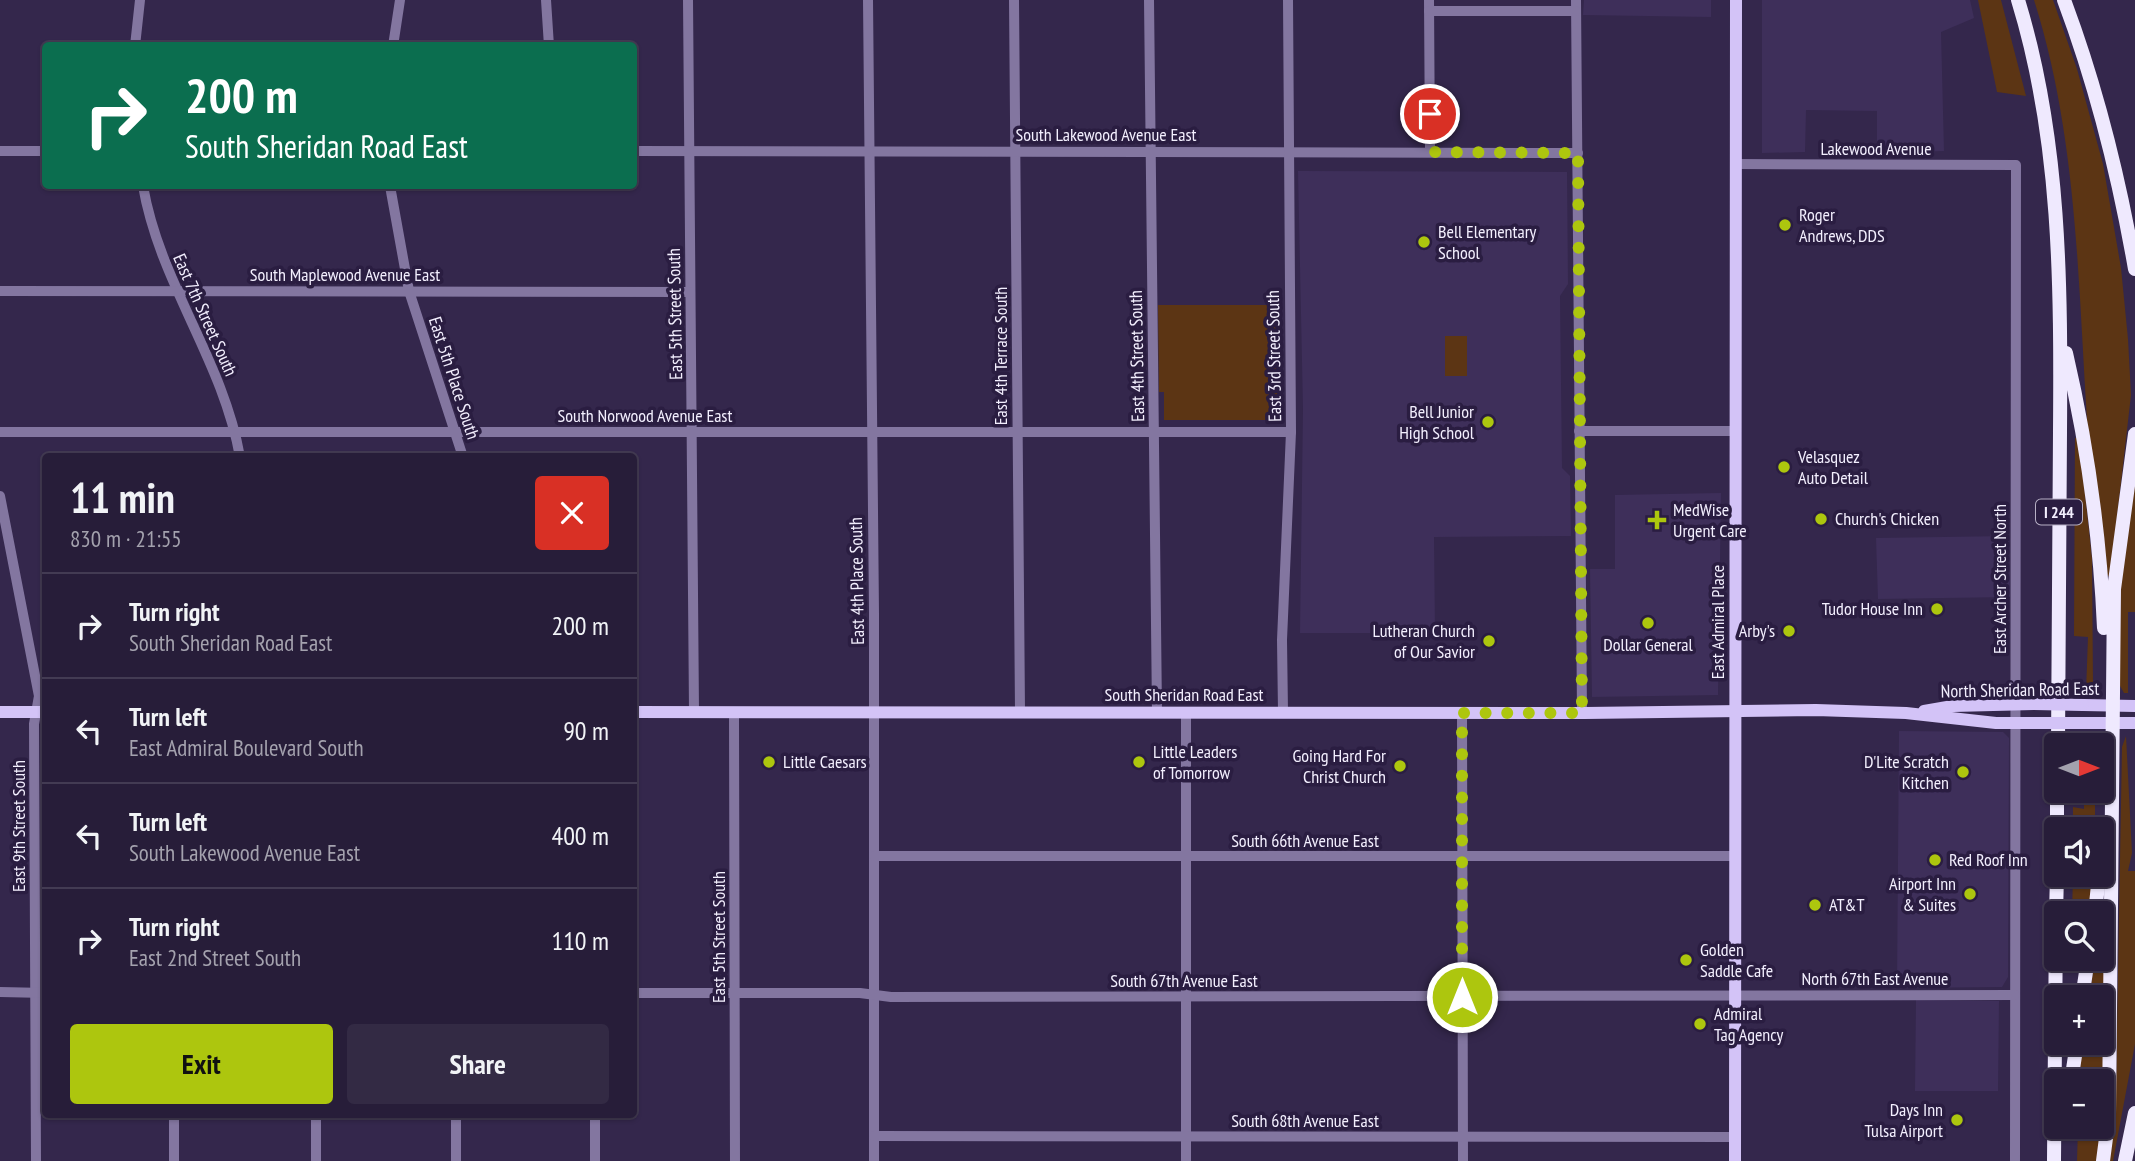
<!DOCTYPE html>
<html lang="en">
<head>
<meta charset="utf-8">
<style>
	:root { --surface:#271d39; --page:#332a44; --text:#f1f3f6; --muted:#a4a2ae; --line:#433b53; --accent:#adc60e }
	body { margin:0; font-family:"PT Sans Narrow",sans-serif; background:var(--page); color:var(--text); height:100vh; display:flex; flex-direction:column; font-size:26px; white-space:nowrap }
	* { box-sizing:border-box; margin:0 }
	p { font-size:23px; color:var(--muted) }
	.icon { flex:none; width:38px; height:38px; fill:none; stroke:currentColor; stroke-width:2; stroke-linecap:round; stroke-linejoin:round }
	.map { position:relative; flex:1; overflow:hidden }
	.drawer { position:absolute; left:42px; top:453px; width:595px; height:665px; display:flex; flex-direction:column; background:var(--surface); border-radius:7px; box-shadow:0 2px 5px #0004,0 0 0 2px var(--line) }
	.drawer>* { flex:none }
	.hud { position:absolute; left:42px; top:42px; width:595px; height:147px; border-radius:7px; box-shadow:0 2px 5px #0004,0 0 0 2px var(--line); background:#0b6e4f; color:#fff; overflow:hidden }
	.needle { width:46px; rotate:90deg }
	.controls { position:absolute; left:2044px; top:733px; display:grid; gap:14px }
	.controls a { display:grid; place-items:center; width:70px; height:70px; border-radius:7px; background:var(--surface); box-shadow:0 2px 5px #0004,0 0 0 2px var(--line); font-size:35px }
	.pin { position:absolute; display:grid; place-items:center; width:60px; height:60px; color:#fff; margin:-30px; border:4px solid #fff; border-radius:50%; box-shadow:0 2px 7px #0007 }
	.me { position:absolute; width:77px; margin:-38px; rotate:0deg; stroke-linejoin:round; filter:drop-shadow(0 0 5px #0008) }
	.turn { display:flex; align-items:center; gap:24px; height:147px; padding:0 28px; font-size:32px }
	.turn .icon { width:91px; height:91px; stroke-width:2.5 }
	.turn b { display:block; font-size:49px; line-height:60px }
	.round { display:grid; place-items:center; flex:none; width:74px; height:74px; border-radius:7px; background:var(--page) }
	.summary { display:flex; align-items:center; justify-content:space-between; height:119px; padding:0 28px }
	h1 { font-size:42px; font-weight:700; line-height:52px }
	.button { display:flex; gap:14px; margin-top:auto; padding:14px 28px }
	.button a { flex:1; height:80px; border-radius:7px; background:var(--accent); color:#111; font-size:28px; font-weight:700; line-height:80px; text-align:center }
	.button a+a { background:var(--page); color:var(--text) }
	ul { padding:0; list-style:none }
	li { display:flex; align-items:center; gap:21px; height:105px; padding:0 28px; border-top:2px solid var(--line) }
	li div { flex:1 }
	li b { display:block; font-size:26px }
	li em { font-style:normal }
	.map>svg:first-child { display:block }
	.built { fill:#3e2f5a }
	.green { fill:#5c3514 }
	.lines { fill:none; stroke-linecap:round; stroke-linejoin:round }
	.minor { stroke:#8376a0; stroke-width:10 }
	.major { stroke:#d3c3f7; stroke-width:12 }
	.highway { stroke:#efe9fe; stroke-width:14 }
	.major-bridge { stroke:#d3c3f7; stroke-width:12 }
	.route { stroke:#adc60e; stroke-width:12; stroke-dasharray:0 21.6 }
	.poi-dot { fill:#adc60e; stroke:#2a1d41; stroke-width:2.5 }
	.labels { text-anchor:middle; stroke-width:7; stroke-linejoin:round; paint-order:stroke }
	.shield { fill:#2a1d41; stroke:#b7b0c5; stroke-width:2 }
	.shield-label { font-size:16px; font-weight:bold; fill:#f3effe }
	.street-label { font-size:18px; fill:#f3effe; stroke:#2a1d41 }
	.poi-label { font-size:18px; fill:#f3effe; stroke:#2a1d41; text-anchor:start }
</style>
</head>
<body>
<div class="map">
<svg width="2135" height="1161" viewBox="0 0 2135 1161">
	<rect width="100%" height="100%" fill="#34274c"/>
	<g class="built">
		<path d="M1584,0H1711V17L1583,15Z"/>
		<path d="M1762,0H1970L1974,18L1941,32L1944,151L1877,153V111L1806,110L1805,152L1762,153Z"/>
		<path d="M1298,171L1567,172L1568,284L1560,296L1562,468L1570,476L1571,536L1434,537L1435,633H1300L1303,409Z"/>
		<path d="M1721,493L1718,695L1592,697L1590,569H1615V495Z"/>
		<path d="M2009,536L2010,597L1878,599L1876,538Z"/>
		<path d="M1899,731L2003,732L2009,738L2008,977L2002,987L1897,988Z"/>
		<path d="M1916,1000L1999,1001L1998,1091H1915Z"/>
	</g>
	<g class="green">
		<path d="M1978,0H2001L2026,96L1997,92Z"/>
		<path d="M2034,0H2053L2077,69L2103,164L2121,268L2128,339L2131,395L2110,578L2106,573C2100,523 2090,471 2087,420C2078,280 2077,135 2034,0Z"/>
		<path d="M1158,305H1279V420H1164V392H1159Z"/>
		<rect x="1445" y="336" width="22" height="40"/>
		<path d="M2079,437L2092,559L2093,686L2086,692L2088,637L2074,636L2075,438Z"/>
		<path d="M2135,471V612H2128V693H2124L2119,684L2121,576Z"/>
		<path d="M2126,736L2132,853L2128,871H2135V1044L2113,1161H2108L2116,1088L2122,747Z"/>
		<path d="M2084,791H2095V829H2073V807L2084,809Z"/>
		<path d="M2073,875H2094L2090,913L2072,914Z"/>
		<path d="M2103,909L2107,910L2104,1114L2099,1161H2077L2078,1127H2102V1082L2079,1081L2082,1043H2102V998L2089,997L2095,959H2102Z"/>
	</g>
	<g class="lines">
		<g class="minor">
			<path d="M546,0L549,46"/>
			<path d="M688,0L694,712"/>
			<path d="M868,0L874,613V1161"/>
			<path d="M1014,0L1020,712"/>
			<path d="M1149,0L1157,712"/>
			<path d="M1429,0L1430,152"/>
			<path d="M1576,0L1582,713"/>
			<path d="M1429,11H1576"/>
			<path d="M135,46L140,0"/>
			<path d="M393,46L400,0"/>
			<path d="M0,151H46"/>
			<path d="M634,151L1578,153"/>
			<path d="M1736,164L2016,165L2015,1161"/>
			<path d="M143,186C160,284 223,360 240,457"/>
			<path d="M390,186L409,291L463,457"/>
			<path d="M0,291L690,292"/>
			<path d="M1579,431H1736"/>
			<path d="M0,432H1291"/>
			<path d="M0,496L39,696L34,724L36,1161"/>
			<path d="M734,712L735,1161"/>
			<path d="M1186,712V1161"/>
			<path d="M1283,712L1282,640L1291,432L1288,0"/>
			<path d="M1462,713L1463,1161"/>
			<path d="M874,856H1735"/>
			<path d="M0,992L46,993"/>
			<path d="M634,993H860L891,997L2015,995"/>
			<path d="M174,1115V1161"/>
			<path d="M316,1115V1161"/>
			<path d="M456,1115V1161"/>
			<path d="M595,1115V1161"/>
			<path d="M874,1136L1735,1137"/>
		</g>
		<g class="major">
			<path d="M2083,705L2135,706"/>
			<path d="M1924,711L1953,706L2034,704"/>
			<path d="M0,712H46"/>
			<path d="M634,712L1585,713L1816,710L1906,713L1996,723H2034"/>
			<path d="M2082,723H2135"/>
			<path d="M1735,1161L1736,0"/>
		</g>
		<g class="highway">
			<path d="M2018,0C2061,140 2061,287 2060,432C2059,536 2058,641 2058,746"/>
			<path d="M2064,0C2097,88 2119,177 2135,269"/>
			<path d="M2066,353C2087,443 2100,535 2104,628"/>
			<path d="M2057,830V791"/>
			<path d="M2056,914L2057,875"/>
			<path d="M2095,914L2099,875"/>
			<path d="M2082,998L2088,959"/>
			<path d="M2071,1082L2077,1043"/>
			<path d="M2054,1161L2056,918"/>
			<path d="M2103,1161L2109,1115L2114,589L2135,434"/>
			<path d="M2125,1161L2135,1113"/>
		</g>
		<g class="major-bridge">
			<path d="M2034,704L2083,705"/>
			<path d="M2034,723H2082"/>
		</g>
	</g>
	<g class="lines">
		<path class="route" d="M1430,114V152L1578,153L1582,713H1462V997"/>
	</g>
	<g class="poi-dot">
		<circle cx="1785" cy="225" r="7"/>
		<circle cx="1424" cy="242" r="7"/>
		<circle cx="1488" cy="422" r="7"/>
		<circle cx="1784" cy="467" r="7"/>
		<circle cx="1821" cy="519" r="7"/>
		<path d="M1653.5 509.5h7v7h7v7h-7v7h-7v-7h-7v-7h7z"/>
		<circle cx="1937" cy="609" r="7"/>
		<circle cx="1648" cy="623" r="7"/>
		<circle cx="1789" cy="631" r="7"/>
		<circle cx="1489" cy="641" r="7"/>
		<circle cx="769" cy="762" r="7"/>
		<circle cx="1139" cy="762" r="7"/>
		<circle cx="1400" cy="766" r="7"/>
		<circle cx="1963" cy="772" r="7"/>
		<circle cx="1935" cy="860" r="7"/>
		<circle cx="1970" cy="894" r="7"/>
		<circle cx="1815" cy="905" r="7"/>
		<circle cx="1686" cy="960" r="7"/>
		<circle cx="1700" cy="1024" r="7"/>
		<circle cx="1957" cy="1120" r="7"/>
	</g>
	<g class="labels">
		<rect class="shield" x="2036" y="499.5" width="46" height="25" rx="5"/>
		<g class="shield-label">
			<text x="2059" y="518">I 244</text>
		</g>
		<g class="street-label">
			<text x="1106" y="141">South Lakewood Avenue East</text>
			<text x="1876" y="155">Lakewood Avenue</text>
			<text x="345" y="281">South Maplewood Avenue East</text>
			<text transform="translate(675 314) rotate(-91)" y="6">East 5th Street South</text>
			<text transform="translate(205 315) rotate(66)" y="6">East 7th Street South</text>
			<text transform="translate(1001 356) rotate(-90)" y="6">East 4th Terrace South</text>
			<text transform="translate(1137 356) rotate(-91)" y="6">East 4th Street South</text>
			<text transform="translate(1274 356) rotate(-91)" y="6">East 3rd Street South</text>
			<text transform="translate(454 378) rotate(72)" y="6">East 5th Place South</text>
			<text x="645" y="422">South Norwood Avenue East</text>
			<text transform="translate(2000 579) rotate(-90)" y="6">East Archer Street North</text>
			<text transform="translate(857 581) rotate(-91)" y="6">East 4th Place South</text>
			<text transform="translate(1718 622) rotate(-90)" y="6">East Admiral Place</text>
			<text transform="translate(2020 690) rotate(-1)" y="6">North Sheridan Road East</text>
			<text x="1184" y="701">South Sheridan Road East</text>
			<text transform="translate(19 826) rotate(-90)" y="6">East 9th Street South</text>
			<text x="1305" y="847">South 66th Avenue East</text>
			<text transform="translate(719 937) rotate(-90)" y="6">East 5th Street South</text>
			<text x="1875" y="985">North 67th East Avenue</text>
			<text x="1184" y="987">South 67th Avenue East</text>
			<text x="1305" y="1127">South 68th Avenue East</text>
		</g>
		<g class="poi-label">
			<text x="1799" y="221">Roger<tspan x="1799" dy="21">Andrews, DDS</tspan></text>
			<text x="1438" y="238">Bell Elementary<tspan x="1438" dy="21">School</tspan></text>
			<text x="1474" y="418" text-anchor="end">Bell Junior<tspan x="1474" dy="21">High School</tspan></text>
			<text x="1798" y="463">Velasquez<tspan x="1798" dy="21">Auto Detail</tspan></text>
			<text x="1673" y="516">MedWise<tspan x="1673" dy="21">Urgent Care</tspan></text>
			<text x="1835" y="525">Church's Chicken</text>
			<text x="1923" y="615" text-anchor="end">Tudor House Inn</text>
			<text x="1475" y="637" text-anchor="end">Lutheran Church<tspan x="1475" dy="21">of Our Savior</tspan></text>
			<text x="1775" y="637" text-anchor="end">Arby's</text>
			<text x="1648" y="651" text-anchor="middle">Dollar General</text>
			<text x="1153" y="758">Little Leaders<tspan x="1153" dy="21">of Tomorrow</tspan></text>
			<text x="1386" y="762" text-anchor="end">Going Hard For<tspan x="1386" dy="21">Christ Church</tspan></text>
			<text x="783" y="768">Little Caesars</text>
			<text x="1949" y="768" text-anchor="end">D'Lite Scratch<tspan x="1949" dy="21">Kitchen</tspan></text>
			<text x="1949" y="866">Red Roof Inn</text>
			<text x="1956" y="890" text-anchor="end">Airport Inn<tspan x="1956" dy="21">&amp; Suites</tspan></text>
			<text x="1829" y="911">AT&amp;T</text>
			<text x="1700" y="956">Golden<tspan x="1700" dy="21">Saddle Cafe</tspan></text>
			<text x="1714" y="1020">Admiral<tspan x="1714" dy="21">Tag Agency</tspan></text>
			<text x="1943" y="1116" text-anchor="end">Days Inn<tspan x="1943" dy="21">Tulsa Airport</tspan></text>
		</g>
	</g>
</svg>
<div class="controls">
<a><svg class="needle" viewBox="-14 -14 28 28"><path d="M0-13l5 13h-10z" fill="#e53935"/><path d="M0 13l5-13h-10z" fill="#a4a2ae"/></svg></a>
<a><svg class="icon" aria-label="sound" viewBox="0 0 24 24"><path d="M4 9h4l5-4v14l-5-4H4zM17 9q2 3 0 6"/></svg></a>
<a><svg class="icon" aria-label="search" viewBox="0 0 24 24"><circle cx="10" cy="10" r="6"/><path d="M15 15l6 6"/></svg></a>
<a>+</a>
<a>−</a>
</div>
<div class="pin" style="left:1430px;top:114px;background:#d93025"><svg class="icon" aria-label="arrive" viewBox="0 0 24 24"><path d="M6 21V4h12l-3 4 3 4H6"/></svg></div>
<svg class="me" style="left:1462px;top:997px" viewBox="-20 -20 40 40"><circle r="17" fill="#adc60e" stroke="#fff" stroke-width="3"/><path d="M0-11L8 9 0 5-8 9z" fill="#fff"/></svg>
<div class="hud">
<div class="turn"><svg class="icon" aria-label="right" viewBox="0 0 24 24"><path d="M7 20v-9h11M14 6l5 5-5 5"/></svg><div><b>200 m</b>South Sheridan Road East</div></div>
</div>
<section class="drawer">
<div class="summary"><div><h1>11 min</h1><p>830 m · 21:55</p></div><a class="round" style="background:#d93025;color:#fff"><svg class="icon" aria-label="close" viewBox="0 0 24 24"><path d="M6 6l12 12M18 6L6 18"/></svg></a></div>
<ul>
<li><svg class="icon" aria-label="right" viewBox="0 0 24 24"><path d="M7 20v-9h11M14 6l5 5-5 5"/></svg><div><b>Turn right</b><p>South Sheridan Road East</p></div><em>200 m</em></li>
<li><svg class="icon" aria-label="left" viewBox="0 0 24 24"><path d="M17 20v-9H6M10 6l-5 5 5 5"/></svg><div><b>Turn left</b><p>East Admiral Boulevard South</p></div><em>90 m</em></li>
<li><svg class="icon" aria-label="left" viewBox="0 0 24 24"><path d="M17 20v-9H6M10 6l-5 5 5 5"/></svg><div><b>Turn left</b><p>South Lakewood Avenue East</p></div><em>400 m</em></li>
<li><svg class="icon" aria-label="right" viewBox="0 0 24 24"><path d="M7 20v-9h11M14 6l5 5-5 5"/></svg><div><b>Turn right</b><p>East 2nd Street South</p></div><em>110 m</em></li>
</ul>
<div class="button"><a>Exit</a><a>Share</a></div>
</section>
</div>
</body>
</html>
